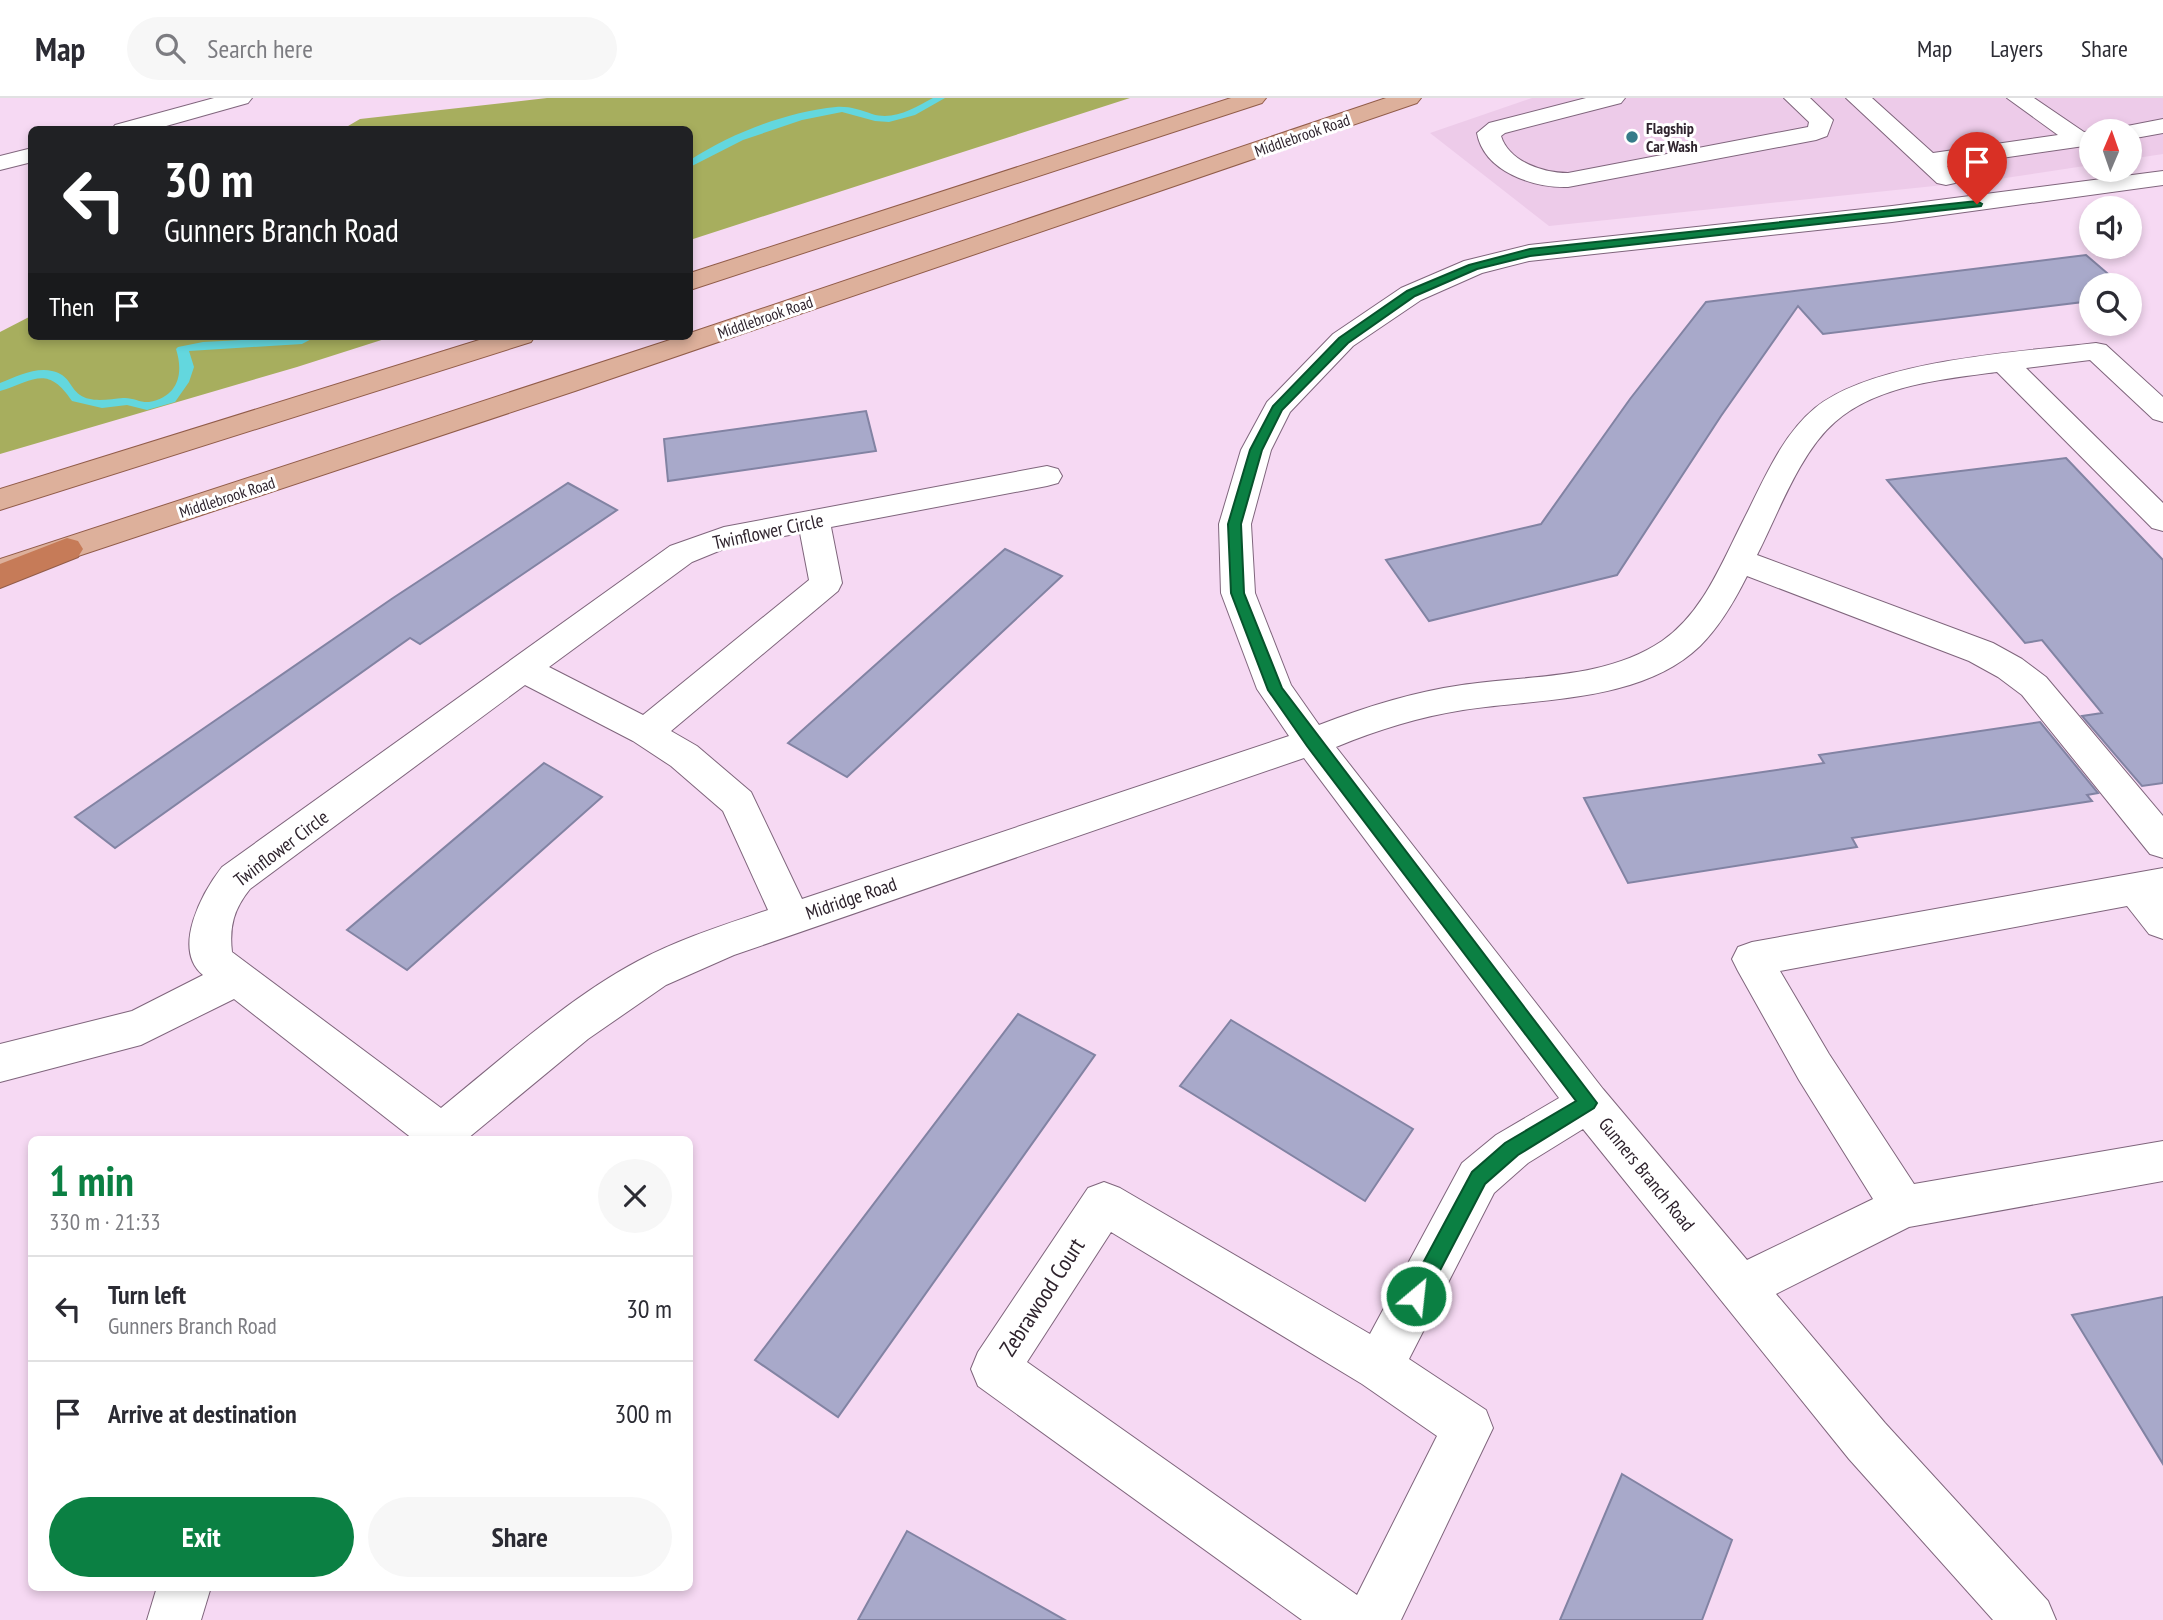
<!DOCTYPE html>
<html lang="en">
<head>
<meta charset="utf-8">
<style>
	:root { --surface:#fff; --page:#f7f7f7; --text:#2b2b33; --muted:#7c7c81; --line:#e1e1e2; --accent:#0b8043 }
	body { margin:0; font-family:"PT Sans Narrow",sans-serif; background:var(--page); color:var(--text); height:100vh; display:flex; flex-direction:column; font-size:26px; white-space:nowrap }
	* { box-sizing:border-box; margin:0 }
	p { font-size:23px; color:var(--muted) }
	.icon { flex:none; width:38px; height:38px; fill:none; stroke:currentColor; stroke-width:2; stroke-linecap:round; stroke-linejoin:round }
	.map { position:relative; flex:1; overflow:hidden }
	.drawer { position:absolute; left:28px; top:1038px; width:665px; height:455px; display:flex; flex-direction:column; background:var(--surface); border-radius:10px; box-shadow:0 4px 10px #0003 }
	.drawer>* { flex:none }
	.top-card { position:absolute; left:28px; top:28px; width:665px; height:214px; border-radius:10px; box-shadow:0 4px 10px #0003; background:#202124; color:#fff; overflow:hidden }
	.needle { width:46px; rotate:2deg }
	.buttons { position:absolute; left:2079px; top:21px; display:grid; gap:14px }
	.buttons a { display:grid; place-items:center; width:63px; height:63px; border-radius:50%; background:var(--surface); box-shadow:0 4px 10px #0003; font-size:35px }
	.pin { position:absolute; display:grid; place-items:center; width:60px; height:60px; color:#fff; margin:-72px -30px; border-radius:50% 50% 50% 0; rotate:-45deg; box-shadow:0 0 7px #0007 }
	.pin .icon { rotate:45deg }
	.me { position:absolute; width:77px; margin:-38px; rotate:28deg; stroke-linejoin:round; filter:drop-shadow(0 0 5px #0008) }
	.turn { display:flex; align-items:center; gap:24px; height:147px; padding:0 21px; font-size:32px }
	.turn .icon { width:91px; height:91px; stroke-width:2.5 }
	.turn b { display:block; font-size:49px; line-height:60px }
	.then { display:flex; align-items:center; height:66px; padding:0 21px; background:#0003; gap:14px; font-size:26px }
	.round { display:grid; place-items:center; flex:none; width:74px; height:74px; border-radius:37px; background:var(--page) }
	.overview { display:flex; align-items:center; justify-content:space-between; height:119px; padding:0 21px }
	h1 { font-size:42px; font-weight:700; line-height:52px; color:var(--accent) }
	.action { display:flex; gap:14px; margin-top:auto; padding:14px 21px }
	.action a { flex:1; height:80px; border-radius:42px; background:var(--accent); color:#fff; font-size:28px; font-weight:700; line-height:80px; text-align:center }
	.action a+a { background:var(--page); color:var(--text) }
	ul { padding:0; list-style:none }
	li { display:flex; align-items:center; gap:21px; height:105px; padding:0 21px; border-top:2px solid var(--line) }
	li div { flex:1 }
	li b { display:block; font-size:26px }
	li em { font-style:normal }
	header { display:flex; align-items:center; gap:42px; box-sizing:border-box; height:98px; padding:0 35px; background:var(--surface); border-bottom:2px solid var(--line) }
	header strong { font-size:33px }
	nav { display:flex; gap:38px; margin-inline-start:auto; font-size:24px }
	.search { width:490px; height:63px; background:var(--page); display:flex; align-items:center; gap:18px; box-sizing:border-box; padding:0 24px; border-radius:38px; color:var(--muted); font-size:26px }
	.map>svg:first-child { display:block }
	.built { fill:#edcbe9 }
	.forest { fill:#a7ae5e }
	.lines { fill:none; stroke-linecap:round; stroke-linejoin:round }
	.stream { fill:#63d7de; fill-rule:evenodd }
	.building { fill:#a8a9ca; stroke:#8283a3; stroke-width:2 }
	.minor-casing { stroke:#7f657c; stroke-width:2 }
	.major-casing { stroke:#915c49; stroke-width:2 }
	.highway-casing { stroke:#915c49; stroke-width:2 }
	.minor { fill:#fff; fill-rule:evenodd }
	.major { fill:#ddb09b; fill-rule:evenodd }
	.highway { fill:#c67b58; fill-rule:evenodd }
	.route { fill:#0b8043; stroke:#07532c; stroke-width:2 }
	.poi-dot { fill:#367b89; stroke:#fff; stroke-width:2.5 }
	.labels { text-anchor:middle; stroke-width:6; stroke-linejoin:round; paint-order:stroke }
	.far-poi-label { font-size:16px; font-weight:bold; fill:#2e232d; stroke:#fff; text-anchor:start }
	.far-street-label { font-size:16px; fill:#2e232d; stroke:#fff }
	.street-label { font-size:19px; fill:#2e232d; stroke:#fff }
	.near-street-label { font-size:23px; fill:#2e232d; stroke:#fff }
</style>
</head>
<body>
<header>
<strong>Map</strong>
<div class="search"><svg class="icon" aria-label="search" viewBox="0 0 24 24"><circle cx="10" cy="10" r="6"/><path d="M15 15l6 6"/></svg>Search here</div>
<nav><a>Map</a><a>Layers</a><a>Share</a></nav>
</header>
<div class="map">
<svg width="2163" height="1522" viewBox="0 0 2163 1522">
	<rect width="100%" height="100%" fill="#f6d9f3"/>
	<path class="built" d="M1532,0H2163V56L2130,61V33H2091V67L1992,82L1549,128L1430,35Z"/>
	<g class="forest">
		<path d="M547,0H1130L690,142V32L343,31L360,21Z"/>
		<path d="M31,218L32,238H394L297,269L0,356V234Z"/>
	</g>
	<g class="lines">
		<g class="stream">
			<path d="M933,0H945L915,17L889,24L875,23L842,14L802,22L743,42L690,69V62C732,35 786,14 836,9C849,8 860,12 872,16C894,23 914,10 933,0Z"/>
			<path d="M317,238L302,246L189,253L194,269L189,284L175,304L147,312L127,307L102,310L72,303C47,266 34,283 0,293V285C16,279 35,269 52,273C70,277 69,289 80,297C91,305 110,301 123,300C132,299 141,305 149,304C178,299 184,276 176,251L178,249L203,244Z"/>
		</g>
	</g>
	<g class="building">
		<path d="M2086,157L2121,187H2091V203L1823,236L1798,208L1721,318L1617,477L1429,523L1386,462L1541,426L1630,301L1706,204Z"/>
		<path d="M866,313L876,353L668,383L664,341Z"/>
		<path d="M2066,360L2163,462V685L2142,688L2082,618L2102,615L2042,542L2025,545L1887,382Z"/>
		<path d="M568,385L617,412L420,546L410,540L115,750L75,719L393,500Z"/>
		<path d="M1005,451L1062,478L847,679L788,645Z"/>
		<path d="M2040,624L2098,695L2087,697L2092,703L1852,740L1857,749L1628,785L1584,700L1824,665L1819,657Z"/>
		<path d="M544,665L602,699L407,872L347,832Z"/>
		<path d="M1018,916L1095,957L838,1319L755,1262Z"/>
		<path d="M1231,922L1413,1031L1365,1103L1180,988Z"/>
		<path d="M2163,1199V1366L2072,1217Z"/>
		<path d="M1622,1376L1732,1442L1702,1522H1560Z"/>
		<path d="M907,1433L1065,1522H858Z"/>
	</g>
	<g class="lines">
		<g class="minor-casing">
			<g id="minor">
				<path d="M214,0H252L248,5L152,32H111L115,27Z"/>
				<path d="M1586,0H1625L1621,5L1505,35L1501,38C1509,64 1544,75 1568,75L1808,29L1809,24L1784,0H1810L1833,22L1827,38L1816,42L1568,89C1534,90 1484,74 1477,35L1489,25Z"/>
				<path d="M1846,0H1872L1933,55L2058,37L2007,0H2034L2084,34L2093,33L2091,47L1947,68L1958,80L1955,85L1946,87L1937,85Z"/>
				<path d="M2163,21V35L2130,41V33H2119L2122,29Z"/>
				<path d="M32,50V64L0,72V58Z"/>
				<path d="M2163,73V87L1892,124L1529,163L1482,175L1421,202L1353,248L1290,314L1271,352L1251,426L1255,495L1291,587L1319,627C1365,609 1413,594 1462,587C1528,577 1604,582 1662,543C1703,515 1722,464 1744,421C1763,384 1781,338 1815,310C1874,262 2020,254 2096,245L2106,247L2163,299V324L2153,321L2090,262L2026,270L2163,405V433L2152,430L1997,274C1944,281 1877,287 1835,324C1800,354 1778,416 1757,457L1993,545L2022,561L2046,579L2163,718V760L2150,756L2022,597L1998,579L1969,563L1747,478C1735,502 1720,528 1700,548C1641,605 1539,600 1463,612C1419,619 1377,632 1336,649L1603,991L1747,1162L1873,1101L1799,982L1738,873L1732,861L1738,849L1752,844L2163,770V841L2149,836L2127,808L1780,873L1829,956L1914,1086L2163,1043V1083L1909,1129L1776,1196L1885,1325L2048,1503L2056,1522H1993L1849,1361L1583,1031L1528,1065L1494,1095L1409,1261L1486,1312L1493,1330L1401,1522H1302L978,1288L971,1271L978,1254L1088,1090L1104,1084L1120,1090L1370,1236L1462,1065L1496,1037L1559,1000L1304,660L734,857L666,887L588,941L467,1041H413L234,901L141,947L0,984V946L132,913L203,877C171,851 203,793 222,769L670,448L724,429L1047,368L1058,371L1062,378L1058,385L1047,388L831,429L842,485L838,493L671,633L697,648L751,694L802,801L1289,638L1257,591L1221,495L1219,426L1241,352L1267,304L1333,236L1401,190L1464,163L1529,147L1892,108ZM800,435L809,482L643,617L549,569L692,464L731,448ZM525,587L633,643L671,668L723,713L768,812C724,827 679,841 638,863C570,899 501,961 441,1010L232,854C229,828 234,811 250,791ZM1111,1134L1362,1286L1437,1338L1357,1497L1027,1264Z"/>
				<path d="M157,1489H211L201,1522H147Z"/>
			</g>
		</g>
		<g class="major-casing">
			<g id="major">
				<path d="M1231,0H1266L1262,5L690,192V175Z"/>
				<path d="M1386,0H1421L1417,5L575,293L0,484V461L682,238H690V235Z"/>
				<path d="M492,238H535L531,244L0,412V391Z"/>
			</g>
		</g>
		<g class="highway-casing">
			<path id="highway" d="M67,440L78,443L83,451L78,459L0,490V466Z"/>
		</g>
		<use href="#minor" class="minor"/>
		<use href="#major" class="major"/>
		<use href="#highway" class="highway"/>
	</g>
	<path class="route" d="M1977,103L1982,106L1981,108L1530,158L1477,171L1415,198L1348,245L1282,312L1262,352L1241,426L1244,495L1282,590L1597,1005L1594,1010L1518,1057L1485,1086L1423,1205L1416,1207L1409,1205L1406,1198L1409,1191L1472,1074L1505,1045L1576,1003L1307,648L1268,592L1231,495L1228,426L1250,352L1273,308L1339,240L1407,193L1469,167L1530,151Z"/>
	<circle class="poi-dot" cx="1632" cy="39" r="7"/>
	<g class="labels">
		<g class="far-poi-label">
			<text x="1646" y="36">Flagship<tspan x="1646" dy="18">Car Wash</tspan></text>
		</g>
		<g class="far-street-label">
			<text transform="translate(1302 37) rotate(-19)" y="6">Middlebrook Road</text>
			<text transform="translate(765 219) rotate(-19)" y="6">Middlebrook Road</text>
			<text transform="translate(227 399) rotate(-18)" y="6">Middlebrook Road</text>
		</g>
		<g class="street-label">
			<text transform="translate(768 433) rotate(-12)" y="7">Twinflower Circle</text>
			<text transform="translate(281 750) rotate(-37)" y="7">Twinflower Circle</text>
			<text transform="translate(851 800) rotate(-19)" y="7">Midridge Road</text>
			<text transform="translate(1647 1076) rotate(51)" y="7">Gunners Branch Road</text>
		</g>
		<g class="near-street-label">
			<text transform="translate(1042 1199) rotate(-57)" y="8">Zebrawood Court</text>
		</g>
	</g>
</svg>
<div class="buttons">
<a><svg class="needle" viewBox="-14 -14 28 28"><path d="M0-13l5 13h-10z" fill="#e53935"/><path d="M0 13l5-13h-10z" fill="#7c7c81"/></svg></a>
<a><svg class="icon" aria-label="sound" viewBox="0 0 24 24"><path d="M4 9h4l5-4v14l-5-4H4zM17 9q2 3 0 6"/></svg></a>
<a><svg class="icon" aria-label="search" viewBox="0 0 24 24"><circle cx="10" cy="10" r="6"/><path d="M15 15l6 6"/></svg></a>
</div>
<div class="pin" style="left:1977px;top:106px;background:#d93025"><svg class="icon" aria-label="arrive" viewBox="0 0 24 24"><path d="M6 21V4h12l-3 4 3 4H6"/></svg></div>
<svg class="me" style="left:1416px;top:1198px" viewBox="-20 -20 40 40"><circle r="17" fill="#0b8043" stroke="#fff" stroke-width="3"/><path d="M0-11L8 9 0 5-8 9z" fill="#fff"/></svg>
<div class="top-card">
<div class="turn"><svg class="icon" aria-label="left" viewBox="0 0 24 24"><path d="M17 20v-9H6M10 6l-5 5 5 5"/></svg><div><b>30 m</b>Gunners Branch Road</div></div>
<div class="then">Then<svg class="icon" aria-label="arrive" viewBox="0 0 24 24"><path d="M6 21V4h12l-3 4 3 4H6"/></svg></div>
</div>
<section class="drawer">
<div class="overview"><div><h1>1 min</h1><p>330 m · 21:33</p></div><a class="round"><svg class="icon" aria-label="close" viewBox="0 0 24 24"><path d="M6 6l12 12M18 6L6 18"/></svg></a></div>
<ul>
<li><svg class="icon" aria-label="left" viewBox="0 0 24 24"><path d="M17 20v-9H6M10 6l-5 5 5 5"/></svg><div><b>Turn left</b><p>Gunners Branch Road</p></div><em>30 m</em></li>
<li><svg class="icon" aria-label="arrive" viewBox="0 0 24 24"><path d="M6 21V4h12l-3 4 3 4H6"/></svg><div><b>Arrive at destination</b></div><em>300 m</em></li>
</ul>
<div class="action"><a>Exit</a><a>Share</a></div>
</section>
</div>
</body>
</html>
